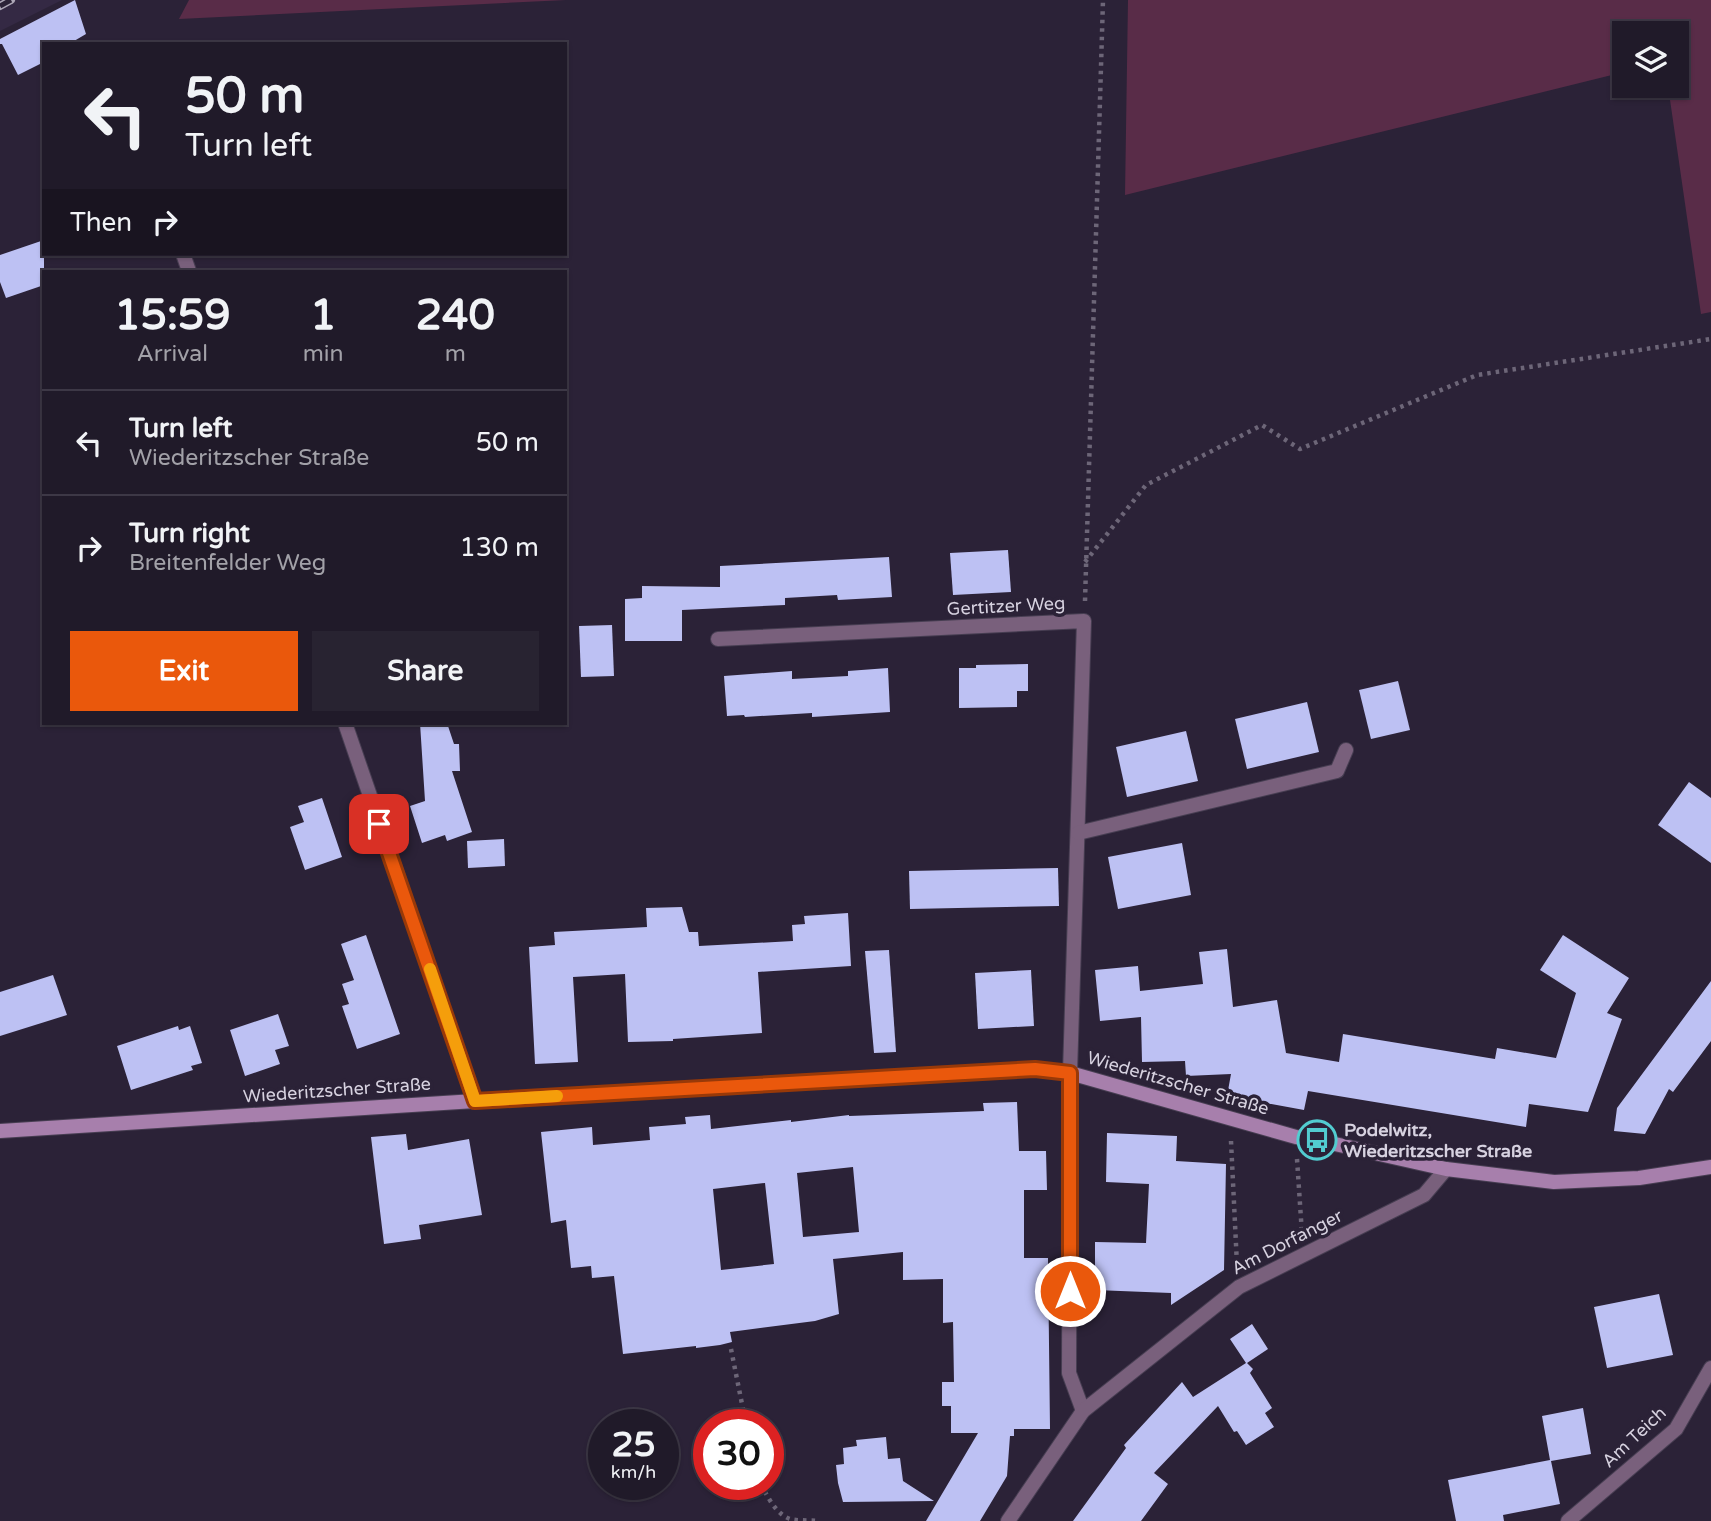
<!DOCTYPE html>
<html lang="en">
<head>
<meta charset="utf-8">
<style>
	:root { --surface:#201a29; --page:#282331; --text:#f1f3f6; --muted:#a2a1a8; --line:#3d3846; --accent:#ea580c }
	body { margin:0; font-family:"Varela Round",sans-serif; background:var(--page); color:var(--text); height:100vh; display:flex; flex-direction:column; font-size:26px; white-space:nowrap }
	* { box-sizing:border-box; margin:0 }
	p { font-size:23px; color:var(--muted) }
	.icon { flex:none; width:38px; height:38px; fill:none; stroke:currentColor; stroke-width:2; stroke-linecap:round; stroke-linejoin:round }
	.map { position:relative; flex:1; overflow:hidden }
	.side { position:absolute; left:42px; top:270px; width:525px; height:455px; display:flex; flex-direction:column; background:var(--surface); border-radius:0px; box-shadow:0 2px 5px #0004,0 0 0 2px var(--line) }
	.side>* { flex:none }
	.banner { position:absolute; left:42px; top:42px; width:525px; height:214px; border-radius:0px; box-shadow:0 2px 5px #0004,0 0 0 2px var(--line); background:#201a29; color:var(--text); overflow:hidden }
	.buttons { position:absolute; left:1612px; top:21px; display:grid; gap:14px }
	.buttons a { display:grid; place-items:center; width:77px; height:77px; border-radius:0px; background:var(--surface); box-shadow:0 2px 5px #0004,0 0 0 2px var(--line); font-size:35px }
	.speed { position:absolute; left:588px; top:1409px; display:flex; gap:14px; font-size:35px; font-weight:700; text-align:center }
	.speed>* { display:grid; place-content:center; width:91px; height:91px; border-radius:50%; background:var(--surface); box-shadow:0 2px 5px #0004,0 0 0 2px var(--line); line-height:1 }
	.speed small { font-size:18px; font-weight:400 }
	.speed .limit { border:10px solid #d22; background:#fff; color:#111 }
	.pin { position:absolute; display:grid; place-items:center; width:60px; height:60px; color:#fff; margin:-30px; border-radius:14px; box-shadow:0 4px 10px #0006 }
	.me { position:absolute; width:77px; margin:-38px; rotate:0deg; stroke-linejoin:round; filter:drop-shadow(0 0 5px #0008) }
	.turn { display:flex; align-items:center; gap:24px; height:147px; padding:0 28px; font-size:32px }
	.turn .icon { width:91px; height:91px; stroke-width:2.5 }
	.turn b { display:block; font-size:49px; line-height:60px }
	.then { display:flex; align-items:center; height:66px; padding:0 28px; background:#0003; gap:14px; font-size:26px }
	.eta { display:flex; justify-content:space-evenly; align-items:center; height:119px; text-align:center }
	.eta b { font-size:42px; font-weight:700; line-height:49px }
	.button { display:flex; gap:14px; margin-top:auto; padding:14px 28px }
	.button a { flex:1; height:80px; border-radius:0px; background:var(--accent); color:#fff; font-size:28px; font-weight:700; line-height:80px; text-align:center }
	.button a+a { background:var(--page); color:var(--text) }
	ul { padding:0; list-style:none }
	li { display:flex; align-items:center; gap:21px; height:105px; padding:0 28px; border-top:2px solid var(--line) }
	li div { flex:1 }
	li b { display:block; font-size:26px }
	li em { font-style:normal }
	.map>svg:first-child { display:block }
	.built { fill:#342944 }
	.green { fill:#592c48 }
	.building { fill:#bdc1f3; fill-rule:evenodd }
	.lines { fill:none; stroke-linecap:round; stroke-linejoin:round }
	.street-casing { stroke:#473e52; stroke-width:16 }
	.secondary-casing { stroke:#473e52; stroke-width:16 }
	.path { stroke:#6d6678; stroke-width:4.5; stroke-dasharray:3.5 5; stroke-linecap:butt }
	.street { stroke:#79607c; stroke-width:14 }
	.secondary { stroke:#a77fac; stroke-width:14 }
	.rail-casing { stroke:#ada7b7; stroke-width:8 }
	.rail { stroke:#2b2237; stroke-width:5; stroke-dasharray:16; stroke-linecap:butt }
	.route-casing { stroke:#983908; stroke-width:18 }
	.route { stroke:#ea580c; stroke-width:12 }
	.slow { stroke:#f59e0b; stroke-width:12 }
	.labels { text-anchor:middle; stroke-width:7; stroke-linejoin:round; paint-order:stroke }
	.street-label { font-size:18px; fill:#d7d2e0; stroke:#2b2237 }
	.poi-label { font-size:18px; font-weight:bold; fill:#d7d2e0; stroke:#2b2237; text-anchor:start }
</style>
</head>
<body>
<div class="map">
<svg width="1711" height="1521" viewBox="0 0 1711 1521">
	<rect width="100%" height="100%" fill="#2b2237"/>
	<path class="built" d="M0,0H62L0,31Z"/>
	<g class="green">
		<path d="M189,0H566L179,19Z"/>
		<path d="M1128,0H1711V312L1701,314L1668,86H1676V33H1624V72L1125,195Z"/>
	</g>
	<g class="building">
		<path d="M75,0L86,34L69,44H44V62L18,75L2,44H0V39Z"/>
		<path d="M44,240V285L6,298L0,282V255Z"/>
		<path d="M1008,550L1011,592L953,595L950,553Z"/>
		<path d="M889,557L892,597L838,600L837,595L785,598V605L682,610V641H625V599L642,598V586L720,587V566Z"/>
		<path d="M612,625L614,676L581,677L579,626Z"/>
		<path d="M1028,664V691H1017V707L959,708V668H976V665Z"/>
		<path d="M888,668L890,712L812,717V713L745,717L744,715L727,716L724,676L792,671V679L848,676V671Z"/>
		<path d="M1398,681L1410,730L1371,739L1359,690Z"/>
		<path d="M1307,702L1319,752L1247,769L1235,719Z"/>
		<path d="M420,723H447L454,744H459L460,771H452L472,832L447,841L445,835L422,843L410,806L425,801Z"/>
		<path d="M1186,731L1198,781L1127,797L1116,747Z"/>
		<path d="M1689,782L1711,798V863L1658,825Z"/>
		<path d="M322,798L342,857L305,870L290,827L304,822L298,806Z"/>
		<path d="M504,839L505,866L468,868L467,841Z"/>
		<path d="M1182,843L1191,895L1118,909L1108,857Z"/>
		<path d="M1058,868L1059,906L910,909L909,871Z"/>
		<path d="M682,907L689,932H698L699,946L793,941L792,925L805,924L804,916L848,913L851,966L758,972L762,1033L673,1039V1041L628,1042L625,974L573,977L578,1062L535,1064L529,947L555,945L554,932L647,927L646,908Z"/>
		<path d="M366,935L400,1034L357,1049L342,1006L349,1004L342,984L354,980L341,944Z"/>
		<path d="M1563,935L1629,978L1607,1013L1622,1019L1588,1112L1529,1104L1526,1127L1308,1091L1304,1110L1227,1096L1231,1074L1186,1076L1185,1061L1142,1062L1141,1017L1100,1021L1095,970L1138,966L1140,991L1203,984L1199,952L1227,949L1233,1007L1277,1000L1286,1053L1339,1062L1343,1034L1495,1059L1497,1048L1556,1058L1576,993L1540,970Z"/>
		<path d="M889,950L896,1052L874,1053L865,951Z"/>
		<path d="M1031,970L1034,1026L978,1029L975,973Z"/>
		<path d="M53,975L67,1015L0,1036V992Z"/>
		<path d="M1711,981V1041L1673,1092L1669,1089L1645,1134L1614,1131L1617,1108Z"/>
		<path d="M278,1014L289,1046L275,1050L280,1064L245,1076L230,1030Z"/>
		<path d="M178,1026L179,1030L190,1026L202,1063L191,1066L193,1070L131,1090L117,1046Z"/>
		<path d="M1017,1102L1019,1151H1046L1047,1190H1024V1258H1048L1050,1429H1014V1436H1010L1007,1476L980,1521H926L978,1433H951V1406H942V1382H954L953,1322L943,1323V1279L903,1280V1252L833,1259L839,1314L815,1321L730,1332L732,1342L720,1345L696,1348V1346L623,1354L614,1276L592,1278L591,1266L571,1268L566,1220L551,1223L541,1132L592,1127L593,1145L650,1140L649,1127L686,1124L685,1117L710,1115L711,1129L791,1120V1122L849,1115V1116L984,1111L983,1103ZM853,1167L859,1232L803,1237L797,1173ZM765,1183L774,1264L721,1270L713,1189Z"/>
		<path d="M1107,1133L1177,1136L1176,1161L1226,1164L1224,1270L1171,1305V1293L1095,1290V1242L1146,1243L1149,1184L1106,1182Z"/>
		<path d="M406,1134L408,1150L469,1139L482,1215L419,1225L421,1239L384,1244L371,1137Z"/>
		<path d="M1659,1294L1673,1355L1607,1368L1594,1307Z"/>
		<path d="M1252,1324L1268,1349L1247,1363L1253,1369L1250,1373L1272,1408L1265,1413L1274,1427L1246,1445L1237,1431L1234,1432L1218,1406L1154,1473L1168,1484L1141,1521H1073L1126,1448L1124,1445L1182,1382L1193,1397L1246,1363L1230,1339Z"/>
		<path d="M1583,1408L1591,1454L1551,1461L1560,1504L1503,1515L1504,1521H1456L1448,1480L1550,1460L1542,1416Z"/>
		<path d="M886,1437L888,1459L900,1458L903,1481L934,1501L843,1502L838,1483L836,1465L844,1464L843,1448L857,1446L856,1440Z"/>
	</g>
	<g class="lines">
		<g class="street-casing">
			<g id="street">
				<path d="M183,254L189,271"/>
				<path d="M718,639L1084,621L1070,1073L1069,1373L1083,1411"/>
				<path d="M345,723L475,1101"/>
				<path d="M1078,833L1337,771L1346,750"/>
				<path d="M1008,1521L1083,1411L1239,1287L1424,1195L1446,1169"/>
				<path d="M1568,1521L1676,1429L1711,1368"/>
			</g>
		</g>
		<g class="secondary-casing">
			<path id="secondary" d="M0,1131L475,1101L1035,1069L1070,1073L1296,1137L1317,1140L1446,1169L1554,1182L1639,1178L1711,1167"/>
		</g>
		<g class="path">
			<path d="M1085,562L1146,485L1262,425L1300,449L1477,375L1711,339"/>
			<path d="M1085,601L1103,0"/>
			<path d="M1231,1141L1237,1265"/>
			<path d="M1297,1159L1302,1234"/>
			<path d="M731,1349L746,1424"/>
			<path d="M761,1484C767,1496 776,1514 790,1519C798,1521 809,1520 818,1521"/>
		</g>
		<use href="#street" class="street"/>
		<use href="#secondary" class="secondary"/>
		<g class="rail-casing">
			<path id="rail" d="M0,6L11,0"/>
		</g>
		<use href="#rail" class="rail"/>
	</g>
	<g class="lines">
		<g class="route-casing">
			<path id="route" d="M379,824L475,1101L1035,1069L1070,1073V1291"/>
		</g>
		<use href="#route" class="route"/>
		<path class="slow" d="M430,969L475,1101L557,1096"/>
	</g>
	<defs>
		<g id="bus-ring" transform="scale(2.0125)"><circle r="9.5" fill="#2b2237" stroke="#52ccd0" stroke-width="1.5"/><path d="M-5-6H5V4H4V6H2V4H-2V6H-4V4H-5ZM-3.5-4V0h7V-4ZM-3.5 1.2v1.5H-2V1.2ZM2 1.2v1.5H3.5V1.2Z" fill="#52ccd0"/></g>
	</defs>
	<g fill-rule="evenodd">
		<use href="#bus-ring" x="1317" y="1140"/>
	</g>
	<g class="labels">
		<g class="street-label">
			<text transform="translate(1006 606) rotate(-3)" y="6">Gertitzer Weg</text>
			<text transform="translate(1178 1083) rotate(16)" y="6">Wiederitzscher Straße</text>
			<text transform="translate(337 1090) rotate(-4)" y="6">Wiederitzscher Straße</text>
			<text transform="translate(1287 1242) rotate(-27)" y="6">Am Dorfanger</text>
			<text transform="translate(1634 1437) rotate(-43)" y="6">Am Teich</text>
		</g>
		<g class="poi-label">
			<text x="1344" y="1136">Podelwitz,<tspan x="1344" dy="21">Wiederitzscher Straße</tspan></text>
		</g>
	</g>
</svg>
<div class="buttons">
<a><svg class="icon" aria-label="layers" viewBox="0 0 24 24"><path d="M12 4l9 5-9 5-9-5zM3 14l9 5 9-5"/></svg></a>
</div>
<div class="speed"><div>25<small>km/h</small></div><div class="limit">30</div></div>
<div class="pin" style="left:379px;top:824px;background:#d93025"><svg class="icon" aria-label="arrive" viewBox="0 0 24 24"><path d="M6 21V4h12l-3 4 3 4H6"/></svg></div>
<svg class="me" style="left:1070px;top:1291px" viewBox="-20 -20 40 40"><circle r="17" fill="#ea580c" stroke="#fff" stroke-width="3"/><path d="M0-11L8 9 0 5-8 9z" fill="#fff"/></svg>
<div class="banner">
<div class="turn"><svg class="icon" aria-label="left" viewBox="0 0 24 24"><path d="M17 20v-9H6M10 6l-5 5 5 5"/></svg><div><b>50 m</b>Turn left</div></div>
<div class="then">Then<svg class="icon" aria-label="right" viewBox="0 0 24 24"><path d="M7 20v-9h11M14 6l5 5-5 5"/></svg></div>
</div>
<section class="side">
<div class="eta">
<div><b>15:59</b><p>Arrival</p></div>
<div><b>1</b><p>min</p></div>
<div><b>240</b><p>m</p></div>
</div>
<ul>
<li><svg class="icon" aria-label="left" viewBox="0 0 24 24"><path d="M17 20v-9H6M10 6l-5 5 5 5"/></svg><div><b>Turn left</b><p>Wiederitzscher Straße</p></div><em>50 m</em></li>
<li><svg class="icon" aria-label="right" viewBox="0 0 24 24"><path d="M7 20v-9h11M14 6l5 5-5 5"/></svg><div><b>Turn right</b><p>Breitenfelder Weg</p></div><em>130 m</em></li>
</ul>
<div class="button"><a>Exit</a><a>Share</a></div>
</section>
</div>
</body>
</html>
